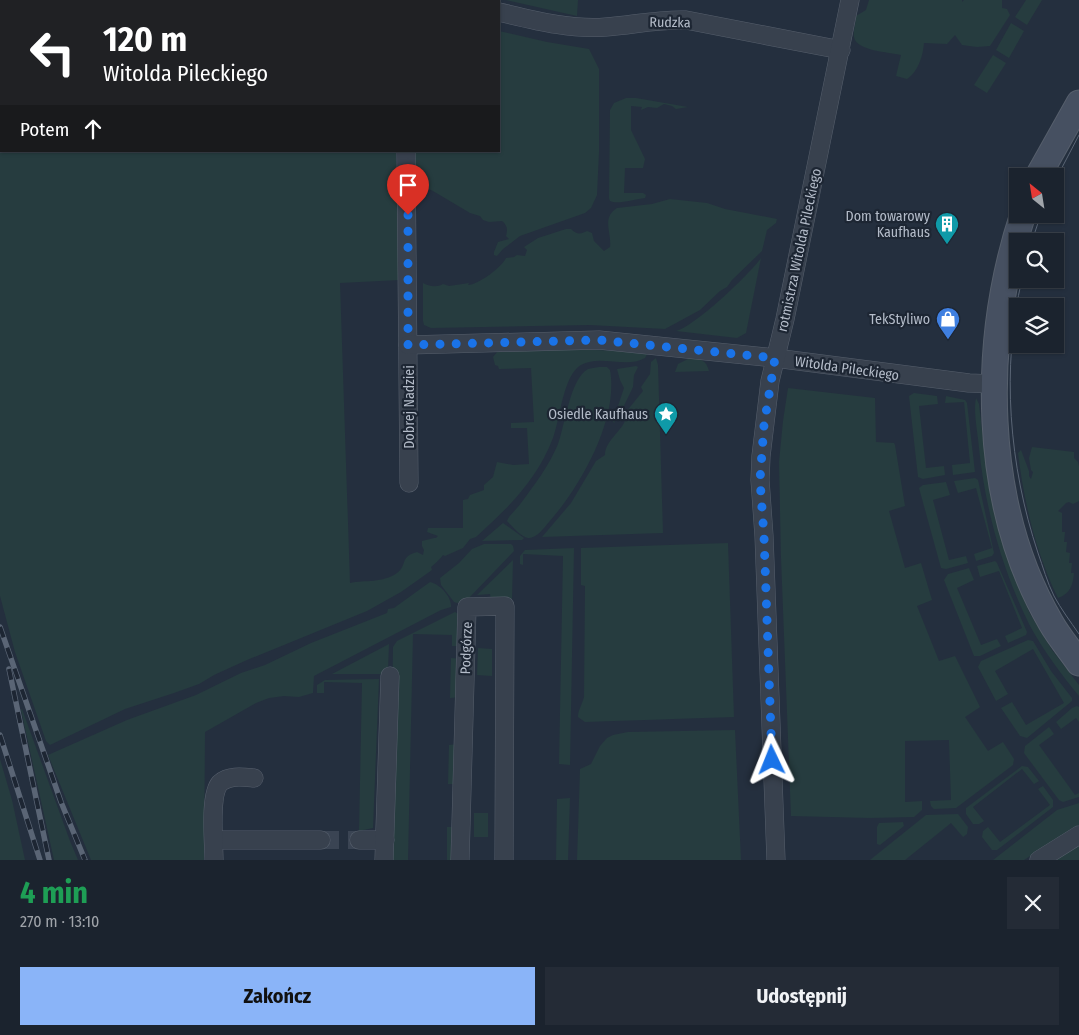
<!DOCTYPE html>
<html lang="pl">
<head>
<meta charset="utf-8">
<style>
	:root { --surface:#1b232e; --page:#242b36; --text:#f1f3f6; --muted:#a0a4aa; --line:#39404a; --accent:#8ab4f8 }
	body { margin:0; font-family:"Fira Sans Condensed",sans-serif; background:var(--page); color:var(--text); height:100vh; display:flex; flex-direction:column; font-size:19px; white-space:nowrap }
	* { box-sizing:border-box; margin:0 }
	p { font-size:16px; color:var(--muted) }
	.icon { flex:none; width:28px; height:28px; fill:none; stroke:currentColor; stroke-width:2; stroke-linecap:round; stroke-linejoin:round }
	.map { position:relative; height:860px; overflow:hidden }
	.sheet { display:flex; flex-direction:column; background:var(--surface); flex:1 }
	.sheet>* { flex:none }
	.top-card { position:absolute; left:0px; top:0px; width:500px; height:152px; box-shadow:0 1px 4px #0004,0 0 0 1px var(--line); background:#202124; color:#fff; overflow:hidden }
	.needle { width:32px; rotate:330deg }
	.controls { position:absolute; left:1009px; top:168px; display:grid; gap:10px }
	.controls a { display:grid; place-items:center; width:55px; height:55px; border-radius:0px; background:var(--surface); box-shadow:0 1px 4px #0004,0 0 0 1px var(--line); font-size:25px }
	.pin { position:absolute; display:grid; place-items:center; width:42px; height:42px; color:#fff; margin:-51px -21px; border-radius:50% 50% 50% 0; rotate:-45deg; box-shadow:0 0 5px #0007 }
	.pin .icon { rotate:45deg }
	.me { position:absolute; width:55px; margin:-28px; rotate:358deg; stroke-linejoin:round; filter:drop-shadow(0 0 4px #0008) }
	.turn { display:flex; align-items:center; gap:18px; height:105px; padding:0 20px; font-size:22px }
	.turn .icon { width:65px; height:65px; stroke-width:2.5 }
	.turn b { display:block; font-size:35px; line-height:42px }
	.then { display:flex; align-items:center; height:48px; padding:0 20px; background:#0003; gap:10px; font-size:19px }
	.round { display:grid; place-items:center; flex:none; width:52px; height:52px; border-radius:0px; background:var(--page) }
	.overview { display:flex; align-items:center; justify-content:space-between; height:85px; padding:0 20px }
	h1 { font-size:30px; font-weight:700; line-height:38px; color:#1e9e55 }
	.cta { display:flex; gap:10px; margin-top:auto; padding:10px 20px }
	.cta a { flex:1; height:58px; border-radius:0px; background:var(--accent); color:#111; font-size:20px; font-weight:700; line-height:58px; text-align:center }
	.cta a+a { background:var(--page); color:var(--text) }
	.map>svg:first-child { display:block }
	.green { fill:#263c3f }
	.lines { fill:none; stroke-linecap:round; stroke-linejoin:round }
	.street-tunnel { stroke:#3a4453; stroke-width:18; stroke-dasharray:18 9; stroke-linecap:butt }
	.street-casing { stroke:#565f6c; stroke-width:19 }
	.secondary-casing { stroke:#565f6c; stroke-width:27 }
	.street { stroke:#38414e; stroke-width:18 }
	.secondary { stroke:#465061; stroke-width:25 }
	.tram { stroke:#5a6575; stroke-width:1 }
	.rail-casing { stroke:#5a6575; stroke-width:5.5 }
	.rail { stroke:#1d2633; stroke-width:4; stroke-dasharray:11; stroke-linecap:butt }
	.route { stroke:#1a73e8; stroke-width:9; stroke-dasharray:0 16.2 }
	.labels { text-anchor:middle; stroke-width:4.5; stroke-linejoin:round; paint-order:stroke }
	.street-label { font-size:14px; fill:#b4bcc9; stroke:#1d2633 }
	.poi-label { font-size:14px; fill:#b4bcc9; stroke:#1d2633; text-anchor:end }
</style>
</head>
<body>
<div class="map">
<svg width="1079" height="860" viewBox="0 0 1079 860">
	<rect width="100%" height="100%" fill="#242f3e"/>
	<g class="green">
		<path d="M0,0L381,1H1V151H396L400,280L340,283L350,583C365,580 383,583 397,573C408,565 399,557 417,552L423,555L424,550L422,546V541L434,538H436L438,536L427,532L428,528H463V500L468,499L470,495L484,490V485L493,477L497,462L513,465L529,464L527,428H511V423L534,422L531,368L499,369L498,366L495,365L493,357L498,351L569,349L648,352L645,358C626,369 600,354 581,365C563,375 560,420 553,438C537,480 508,508 476,537L470,539L463,548L445,556L443,555C441,558 435,564 431,567L432,570L401,592L367,611L247,660L214,675L199,684L174,693L125,709L50,745L46,741L15,652L0,596Z"/>
		<path d="M506,0H578L577,16Z"/>
		<path d="M869,0H962V2L964,0H1002V8L1007,9L1010,15L990,46L977,47L962,45L955,35L947,44L924,43C923,56 918,72 907,79L896,76L901,55C889,52 856,51 854,37C853,30 856,23 856,16L866,10Z"/>
		<path d="M1026,0H1042L1027,25L1015,17Z"/>
		<path d="M1011,23L1024,31L1009,58L996,50Z"/>
		<path d="M499,31L547,42L589,49L599,69V152L597,195L591,208L585,213L520,236L503,249L497,256L494,255V252L498,242L509,239L506,236C508,229 507,225 502,221L489,222L483,220L480,216L470,213L433,191L420,185L415,165V151H499Z"/>
		<path d="M993,55L1006,63L987,93L974,85Z"/>
		<path d="M626,98H636L688,107L676,109L672,106L664,104L657,108L648,107L641,110L642,107L631,106V130L645,159L643,168H625L624,193H643L646,195L645,198C635,199 617,205 610,201L609,198L610,110L614,103Z"/>
		<path d="M670,199L707,203L725,209L777,219L776,223L767,230L762,251L732,280L727,287L720,291L700,310L665,329L590,325L431,328L424,325L423,321V283C428,286 437,288 443,284L449,286L469,283L468,285C478,285 502,267 506,258L514,257L517,255L525,256L527,250L524,247L538,238L566,229H571C576,234 580,235 587,231L592,233L594,241L604,251L610,247C612,233 601,218 617,208L652,204Z"/>
		<path d="M761,258L746,333L737,338L676,331C694,327 749,275 761,258Z"/>
		<path d="M656,358L658,365L663,533L542,537L571,503L596,461L605,455C605,438 629,428 626,412L643,391L641,387L650,374L651,362Z"/>
		<path d="M690,358C700,358 706,360 709,371L675,372L678,364Z"/>
		<path d="M636,366L638,367L634,375L633,387L621,412L614,423L613,421L624,388L620,380L617,369Z"/>
		<path d="M599,367H607L610,370C619,419 580,487 549,522C544,528 536,539 528,538C521,537 512,526 507,521C509,515 517,509 521,503C535,484 549,466 558,444C565,425 570,379 588,369C591,368 595,368 599,367Z"/>
		<path d="M788,388L875,398L876,442L894,443L895,445L905,506L889,511L905,568L921,563L932,600L917,606L939,661L955,656L980,707L965,717L988,751L1003,742L1014,759L1013,765L956,808L934,809L931,806L930,801L951,800L949,740L905,741V802L922,801V810L914,817L870,818L791,816L781,558L779,462L783,421Z"/>
		<path d="M914,393L937,396L938,404L919,406L926,468L944,466L945,475L923,479L918,477L909,396Z"/>
		<path d="M946,396L965,400L967,403L975,472L953,475L952,465L970,463L964,402L945,403Z"/>
		<path d="M976,398L979,404L987,472L999,529L1007,557L1029,612L1052,650L1079,685V696C1061,674 1043,650 1029,624C1002,569 985,508 979,448C978,434 973,412 976,398Z"/>
		<path d="M1032,447L1074,452V458L1078,462L1079,466V501L1073,504L1069,502L1066,503L1058,511L1062,513V532H1065L1064,542H1067L1066,552L1070,553L1069,563H1072L1071,573H1074C1073,585 1070,594 1058,598C1036,554 1024,502 1018,453L1021,450L1029,471V476L1031,479L1033,472L1031,470L1029,458Z"/>
		<path d="M975,478L978,480L994,553L992,556L976,561L974,554L992,548L976,488L958,493L954,481Z"/>
		<path d="M946,482L950,495L933,500L949,560L966,556L968,563L946,569L941,568L919,488L923,485Z"/>
		<path d="M503,523L524,538L522,540L482,541Z"/>
		<path d="M728,543L734,717L585,722L578,717C578,710 582,705 584,697L585,586L581,585V548Z"/>
		<path d="M484,544H511L513,546L514,551L468,599L457,603L454,602L441,585L440,578L459,563L472,549Z"/>
		<path d="M574,548L570,765L559,764L563,556L523,554V565L520,564V556L525,550Z"/>
		<path d="M513,560L512,599L491,601L490,594L477,595Z"/>
		<path d="M995,561L997,563L1027,632L1026,635L1008,643L1005,636L1022,628L999,571L980,577L977,566Z"/>
		<path d="M969,568L974,580L957,588L981,645L997,639L1001,646L980,656H974L944,580L948,574Z"/>
		<path d="M430,582C440,584 452,597 451,607L441,610L314,676L313,693L299,697L284,696L269,698L256,703L205,732L204,860H91L48,755L127,720L196,695L241,673L265,665L311,643L387,613L388,609L394,608Z"/>
		<path d="M455,612L460,615L462,646H452V635L413,634L408,860H390L393,647L397,641Z"/>
		<path d="M1028,640L1033,641L1051,671L1072,698V701L1027,738L1020,736L1001,708L1012,702L1026,725L1064,703L1033,649L995,671L1008,694L996,701L978,667L981,661Z"/>
		<path d="M389,644L388,670L383,674H332Z"/>
		<path d="M478,648L492,649V676L477,675Z"/>
		<path d="M451,658L462,659L461,697L450,698Z"/>
		<path d="M379,679L373,828L359,831L362,683L324,682V693H317V685L325,680Z"/>
		<path d="M1077,706L1079,707V722L1076,718L1061,729L1056,722L1072,708Z"/>
		<path d="M22,709L70,841L78,860H54L21,710Z"/>
		<path d="M1049,727L1054,734L1039,745L1075,795L1079,793V797L1063,802L1059,800L1024,753L1025,746Z"/>
		<path d="M735,730L741,860H577L580,769L591,764L600,746L607,738L613,735L628,732Z"/>
		<path d="M459,744L458,784H448L449,745Z"/>
		<path d="M0,759L12,800L25,860H0Z"/>
		<path d="M1022,766L1028,767L1039,781L1034,784L1022,769L973,807L984,821L979,824H973L966,814V808Z"/>
		<path d="M1043,786L1053,800V807L997,850H992L982,837L983,831L988,827L1000,842L1050,805L1038,789Z"/>
		<path d="M570,798L568,860H556L557,799Z"/>
		<path d="M1079,803V825L1024,860H993L1057,810Z"/>
		<rect x="474" y="813" width="14" height="24"/>
		<path d="M958,814L968,827L967,834L963,837L951,823L905,860H870L926,815Z"/>
		<path d="M903,822L904,826L880,845L877,844V827L879,823Z"/>
		<path d="M447,827H456L459,860H447Z"/>
		<path d="M1079,843V860H1050Z"/>
	</g>
	<g class="lines">
		<path class="street-tunnel" d="M321,840H359"/>
		<g class="street-casing">
			<g id="street">
				<path d="M443,0L448,1"/>
				<path d="M412,1L413,0"/>
				<path d="M499,12C533,20 570,30 606,27C633,25 658,19 686,20L841,50"/>
				<path d="M406,151L409,483"/>
				<path d="M408,345L599,340L775,358L969,383L994,384"/>
				<path d="M214,840H321"/>
				<path d="M359,840H385"/>
				<path d="M214,860C214,844 209,795 220,783C229,775 243,777 254,778"/>
				<path d="M384,860L390,676"/>
				<path d="M460,860L467,607L505,606L504,860"/>
				<path d="M776,860L764,536L760,480L761,456L770,381L785,319L850,0"/>
				<path d="M1039,860L1079,835"/>
			</g>
		</g>
		<g class="secondary-casing">
			<g id="secondary">
				<path d="M1038,176L1079,103"/>
				<path d="M1023,214C981,342 981,503 1051,623C1059,637 1070,650 1079,663"/>
			</g>
		</g>
		<use href="#street" class="street"/>
		<use href="#secondary" class="secondary"/>
		<g class="tram">
			<path d="M1055,181L1079,135"/>
			<path d="M1032,241L1041,214"/>
			<path d="M1022,279C1001,368 1009,466 1038,553C1043,567 1047,582 1054,596C1061,609 1070,621 1079,634"/>
		</g>
		<g class="rail-casing">
			<g id="rail">
				<path d="M0,627L61,802L85,860"/>
				<path d="M9,669L49,860"/>
				<path d="M0,735L40,860"/>
			</g>
		</g>
		<use href="#rail" class="rail"/>
	</g>
	<g class="lines">
		<path class="route" d="M408,215V345L599,340L775,358L764,425L760,480L764,536L772,760"/>
	</g>
	<defs>
		<g id="building-pin" transform="scale(1.25)"><path d="M0 17L-7.5 6A9.5 9.5 0 1 1 7.5 6Z" fill="#0f9aa8" stroke="#1d2633"/><path d="M-4-6H4V6H1V3H-1V6H-4ZM-2.5-4.3h1.7v1.8h-1.7ZM.8-4.3h1.7v1.8H.8ZM-2.5-1h1.7V.8h-1.7ZM.8-1h1.7V.8H.8Z" fill="#fff"/></g>
		<g id="shop-pin" transform="scale(1.25)"><path d="M0 17L-7.5 6A9.5 9.5 0 1 1 7.5 6Z" fill="#3f7fe0" stroke="#1d2633"/><path d="M-5-2.5h2.3a2.7 3.5 0 0 1 5.4 0H5L5.5 6h-11ZM-1.5-2.5h3a1.5 2.3 0 0 0-3 0Z" fill="#fff"/></g>
		<g id="sight-pin" transform="scale(1.25)"><path d="M0 17L-7.5 6A9.5 9.5 0 1 1 7.5 6Z" fill="#0f9aa8" stroke="#1d2633"/><path d="M0-6L1.8-2.2L6-1.7L2.9 1.2L3.7 5.4L0 3.3L-3.7 5.4L-2.9 1.2L-6-1.7L-1.8-2.2Z" fill="#fff"/></g>
	</defs>
	<g fill-rule="evenodd">
		<use href="#building-pin" x="947" y="224"/>
		<use href="#shop-pin" x="948" y="319"/>
		<use href="#sight-pin" x="666" y="414"/>
	</g>
	<g class="labels">
		<g class="street-label">
			<text transform="translate(670 22) rotate(1)" y="5">Rudzka</text>
			<text transform="translate(799 250) rotate(-78)" y="5">rotmistrza Witolda Pileckiego</text>
			<text transform="translate(847 368) rotate(8)" y="5">Witolda Pileckiego</text>
			<text transform="translate(409 407) rotate(-90)" y="5">Dobrej Nadziei</text>
			<text transform="translate(466 648) rotate(-88)" y="5">Podgórze</text>
		</g>
		<g class="poi-label">
			<text x="930" y="221">Dom towarowy<tspan x="930" dy="16">Kaufhaus</tspan></text>
			<text x="930" y="324">TekStyliwo</text>
			<text x="648" y="419">Osiedle Kaufhaus</text>
		</g>
	</g>
</svg>
<div class="controls">
<a><svg class="needle" viewBox="-14 -14 28 28"><path d="M0-13l5 13h-10z" fill="#e53935"/><path d="M0 13l5-13h-10z" fill="#a0a4aa"/></svg></a>
<a><svg class="icon" aria-label="search" viewBox="0 0 24 24"><circle cx="10" cy="10" r="6"/><path d="M15 15l6 6"/></svg></a>
<a><svg class="icon" aria-label="layers" viewBox="0 0 24 24"><path d="M12 4l9 5-9 5-9-5zM3 14l9 5 9-5"/></svg></a>
</div>
<div class="pin" style="left:408px;top:215px;background:#d93025"><svg class="icon" aria-label="arrive" viewBox="0 0 24 24"><path d="M6 21V4h12l-3 4 3 4H6"/></svg></div>
<svg class="me" style="left:772px;top:760px" viewBox="-20 -20 40 40"><path d="M0-17L14 15 0 8-14 15z" fill="#1a73e8" stroke="#fff" stroke-width="4"/></svg>
<div class="top-card">
<div class="turn"><svg class="icon" aria-label="left" viewBox="0 0 24 24"><path d="M17 20v-9H6M10 6l-5 5 5 5"/></svg><div><b>120 m</b>Witolda Pileckiego</div></div>
<div class="then">Potem<svg class="icon" aria-label="ahead" viewBox="0 0 24 24"><path d="M12 20V5M6 11l6-6 6 6"/></svg></div>
</div>
</div>
<section class="sheet">
<div class="overview"><div><h1>4 min</h1><p>270 m · 13:10</p></div><a class="round"><svg class="icon" aria-label="close" viewBox="0 0 24 24"><path d="M6 6l12 12M18 6L6 18"/></svg></a></div>
<div class="cta"><a>Zakończ</a><a>Udostępnij</a></div>
</section>
</body>
</html>
